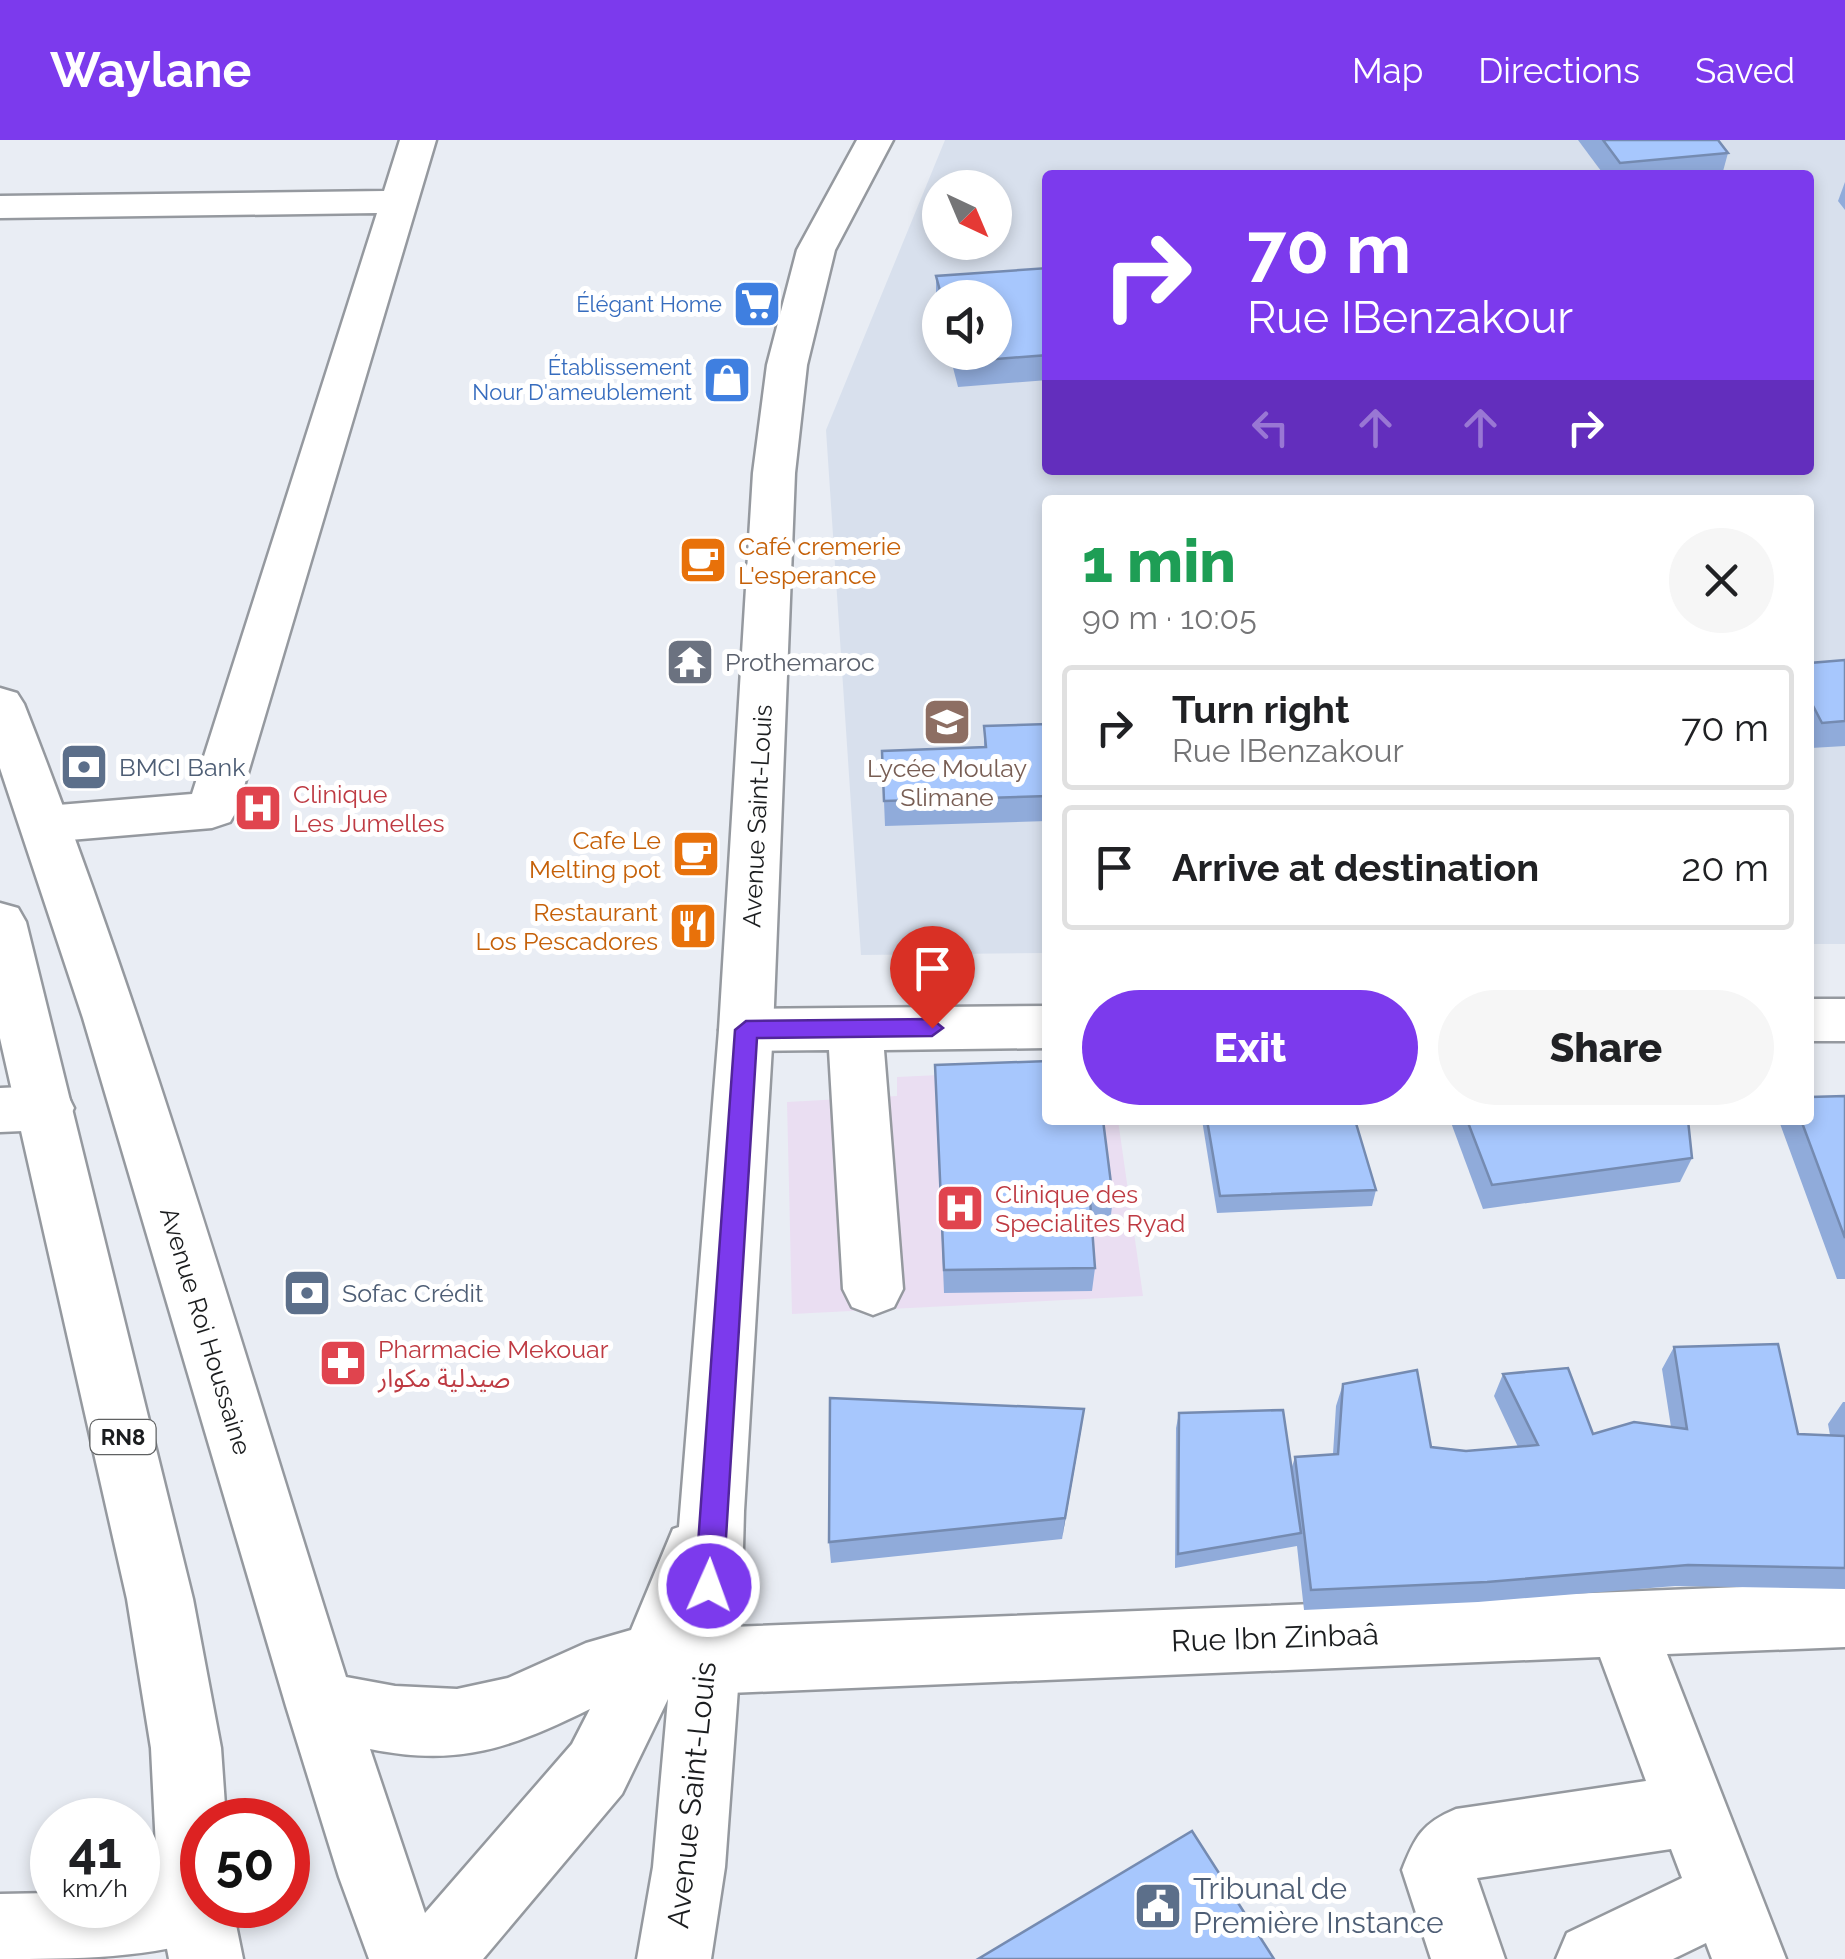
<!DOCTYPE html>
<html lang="en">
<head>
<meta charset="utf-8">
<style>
	:root { --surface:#fff; --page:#f6f6f6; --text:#202124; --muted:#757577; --line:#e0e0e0; --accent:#7c3aed }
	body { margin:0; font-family:Raleway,"Noto Sans Arabic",sans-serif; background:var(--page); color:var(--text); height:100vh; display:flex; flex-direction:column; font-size:38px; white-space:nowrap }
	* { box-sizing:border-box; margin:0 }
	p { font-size:32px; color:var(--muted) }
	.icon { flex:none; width:55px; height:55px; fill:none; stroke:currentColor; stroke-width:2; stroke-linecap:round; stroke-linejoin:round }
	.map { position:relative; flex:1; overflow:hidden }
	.side { position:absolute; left:1042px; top:355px; width:772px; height:630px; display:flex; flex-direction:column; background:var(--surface); border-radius:10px; box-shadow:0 5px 15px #0003 }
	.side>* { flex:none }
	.banner { position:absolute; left:1042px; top:30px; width:772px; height:305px; border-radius:10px; box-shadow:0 5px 15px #0003; background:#7c3aed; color:#fff; overflow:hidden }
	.needle { width:65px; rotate:136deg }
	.controls { position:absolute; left:922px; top:30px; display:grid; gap:20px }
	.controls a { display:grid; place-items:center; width:90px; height:90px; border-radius:50%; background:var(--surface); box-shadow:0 5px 15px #0003; font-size:50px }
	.speed { position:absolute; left:30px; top:1658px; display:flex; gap:20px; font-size:50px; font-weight:700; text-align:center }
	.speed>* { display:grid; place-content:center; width:130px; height:130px; border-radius:50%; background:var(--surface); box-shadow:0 5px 15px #0003; line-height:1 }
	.speed small { font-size:25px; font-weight:400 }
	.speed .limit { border:15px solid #d22; background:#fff; color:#111 }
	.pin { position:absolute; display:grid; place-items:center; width:85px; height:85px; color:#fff; margin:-102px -42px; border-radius:50% 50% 50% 0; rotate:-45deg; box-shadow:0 0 10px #0007 }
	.pin .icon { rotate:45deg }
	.me { position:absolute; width:110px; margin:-55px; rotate:2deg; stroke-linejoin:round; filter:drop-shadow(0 0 8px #0008) }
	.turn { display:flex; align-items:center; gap:35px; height:210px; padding:0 40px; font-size:45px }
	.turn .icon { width:130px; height:130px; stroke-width:2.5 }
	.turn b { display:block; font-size:70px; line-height:85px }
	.lanes { display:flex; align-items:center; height:95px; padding:0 40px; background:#0003; justify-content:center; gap:50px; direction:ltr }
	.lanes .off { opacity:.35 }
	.round { display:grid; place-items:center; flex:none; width:105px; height:105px; border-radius:52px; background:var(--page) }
	.headline { display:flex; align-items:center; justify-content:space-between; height:170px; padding:0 40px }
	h1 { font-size:60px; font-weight:800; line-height:75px; color:#1e9e55 }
	.cta { display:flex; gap:20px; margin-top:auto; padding:20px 40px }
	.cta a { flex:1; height:115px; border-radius:60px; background:var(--accent); color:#fff; font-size:40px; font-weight:800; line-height:115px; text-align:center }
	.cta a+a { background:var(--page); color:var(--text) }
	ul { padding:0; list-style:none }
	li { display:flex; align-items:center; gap:30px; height:125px; margin:0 20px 15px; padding:0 20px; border:5px solid var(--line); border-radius:10px }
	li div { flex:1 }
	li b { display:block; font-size:38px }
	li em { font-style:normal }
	header { display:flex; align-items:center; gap:60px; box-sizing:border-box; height:140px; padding:0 50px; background:var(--accent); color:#fff }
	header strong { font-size:48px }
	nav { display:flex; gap:55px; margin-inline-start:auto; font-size:35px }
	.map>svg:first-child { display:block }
	.built { fill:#d8e0ed; fill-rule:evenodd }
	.medical { fill:#eadef2 }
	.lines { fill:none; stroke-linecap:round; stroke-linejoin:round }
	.minor-casing { stroke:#95999f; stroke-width:5 }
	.major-casing { stroke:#95999f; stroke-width:5 }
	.minor { fill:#fff; fill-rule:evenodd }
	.major { fill:#fff; fill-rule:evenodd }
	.wall { fill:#90abda }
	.shaded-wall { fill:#758bb1 }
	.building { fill:#a7c7fd; stroke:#758bb1; stroke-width:2.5 }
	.route { fill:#7c3aed; stroke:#51269a; stroke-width:2.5 }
	.labels { text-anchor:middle; stroke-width:10; stroke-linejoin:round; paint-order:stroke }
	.far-shop-label { font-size:22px; fill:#366cbe; stroke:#fff; text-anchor:end }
	.shield { fill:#fff; stroke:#5f6162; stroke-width:2.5 }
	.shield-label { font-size:22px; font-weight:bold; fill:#1b1d1f }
	.food-label { font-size:25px; fill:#c56008; stroke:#fff; text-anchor:end }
	.worship-label { font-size:25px; fill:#5b616d; stroke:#fff; text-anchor:start }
	.service-label { font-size:25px; fill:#4e5e75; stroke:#fff; text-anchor:start }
	.education-label { font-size:25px; fill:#785e54; stroke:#fff }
	.health-label { font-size:25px; fill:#be3a42; stroke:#fff; text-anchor:start }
	.street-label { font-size:25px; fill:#1b1d1f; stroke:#fff }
	.near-street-label { font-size:30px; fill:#1b1d1f; stroke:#fff }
	.near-service-label { font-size:30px; fill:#4e5e75; stroke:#fff; text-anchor:start }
</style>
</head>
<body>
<header>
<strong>Waylane</strong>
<nav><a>Map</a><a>Directions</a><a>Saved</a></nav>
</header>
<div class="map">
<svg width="1845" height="1819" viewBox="0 0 1845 1819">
	<rect width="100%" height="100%" fill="#e9edf4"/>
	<path class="built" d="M945,0H1845V804H1810V360H1048L1047,813L861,815L826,290ZM1048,35H1810V330H1048ZM940,48H995V102H940ZM940,158H995V212H940Z"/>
	<path class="medical" d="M1047,930L1048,980H1118L1143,1156L792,1174L787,962L897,956V937Z"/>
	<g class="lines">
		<g class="minor-casing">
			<g id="minor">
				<path d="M400,0H436L237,670L230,682L212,688L46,702L28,697L21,684L28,671L46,666L192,654L377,73L0,78V56L384,51Z"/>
				<rect x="1810" y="859" width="35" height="42"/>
				<path d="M1048,866V908L884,910L903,1149L894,1167L873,1175L852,1167L843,1149L829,910L746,911L727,905L719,890L727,875L746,869Z"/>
				<path d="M46,946L66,952L74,968L66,984L46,990L0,992V948Z"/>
				<path d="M1845,1443V1507L1667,1514L1786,1819H1712L1706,1803L1673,1819H1556L1567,1793L1682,1738L1671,1709L1477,1738L1505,1819H1431L1402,1730C1415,1697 1422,1683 1456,1669L1646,1641L1600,1517L706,1554L682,1544L672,1521L682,1498L706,1488Z"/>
				<path d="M196,1731L202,1734V1765L233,1768L222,1794C153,1819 74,1819 0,1819V1754L52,1753V1765H138V1740Z"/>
			</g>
		</g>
		<g class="major-casing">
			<g id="major">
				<path d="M857,0H893L835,110L807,225L795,333L773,890L744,1371L740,1521L725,1727L711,1819H637L653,1727L668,1559L622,1654L483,1819H369L339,1737L286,1566L83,878L0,628V548L17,553L24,564C149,882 243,1212 346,1537L395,1546L457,1549L508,1538L586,1503L631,1490L673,1389L679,1387L719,890L753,333L767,225L797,110ZM590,1569L572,1604L425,1773L370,1609C460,1627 510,1608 590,1569Z"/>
				<path d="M0,763L18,768L26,782L193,1459L221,1608L226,1680H202V1765H232L243,1819H169L159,1768L151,1608L127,1459L0,898Z"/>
			</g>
		</g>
		<use href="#minor" class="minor"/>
		<use href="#major" class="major"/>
	</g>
	<g class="wall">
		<path d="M1578,0H1718L1728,13L1722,35H1604Z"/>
		<path d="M1845,42V70L1838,61Z"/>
		<path d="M1048,128V240L958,247L949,212H995V158H940V176L936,161V136Z"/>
		<path d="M1845,520V606L1811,608L1810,523Z"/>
		<path d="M1048,584V681L885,686L882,611L984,607V586Z"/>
		<path d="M935,925L1113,1059L1110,1082L1092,1083L1095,1128L1092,1151L944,1153Z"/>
		<path d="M1845,956V1139H1837L1779,981L1810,980Z"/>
		<path d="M1202,980H1355L1376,1050L1372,1066L1217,1073Z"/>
		<path d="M1450,980H1688L1692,1018L1680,1042L1483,1069Z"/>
		<path d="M1674,1207L1798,1294L1830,1295L1828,1284L1843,1262H1845V1449L1675,1446L1478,1462L1304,1470L1297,1406L1175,1428L1176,1288L1179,1273L1291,1330L1295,1317L1333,1314L1336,1266L1343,1244L1431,1307L1466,1311L1518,1307L1494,1256L1503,1234L1593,1294L1671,1287L1662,1229Z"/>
		<path d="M1081,1290L1062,1399L831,1423L829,1402Z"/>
	</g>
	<path class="shaded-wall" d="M1084,1269L1081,1290L1062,1399L1065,1378Z"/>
	<g class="building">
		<path d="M1603,0H1718L1728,13L1620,23Z"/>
		<path d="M1048,128V215L959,222L956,212H995V158H942L936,136Z"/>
		<path d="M1845,520V581L1822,583L1810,560V523Z"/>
		<path d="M1048,584V656L884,661L882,611L986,607L984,586Z"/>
		<path d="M1048,921V980H1103L1113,1059L1090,1060L1095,1128L944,1130L935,925Z"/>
		<path d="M1845,956V1098L1801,980H1810V957Z"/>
		<path d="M1207,980H1355L1376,1050L1220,1056Z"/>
		<path d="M1467,980H1688L1692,1018L1492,1045Z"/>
		<path d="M1778,1204L1798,1294L1845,1296V1428L1688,1425L1487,1442L1311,1450L1295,1317L1338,1314L1343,1244L1417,1230L1431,1307L1466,1311L1538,1305L1503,1234L1568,1228L1593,1294L1634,1282L1687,1289L1674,1207Z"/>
		<path d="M830,1258L1084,1269L1065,1378L829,1402Z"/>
		<path d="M1283,1270L1301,1393L1178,1414L1179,1273Z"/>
		<path d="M1192,1691L1274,1819H978Z"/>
	</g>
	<path class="route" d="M932,879L943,888L932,896L757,898L723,1446L719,1455L709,1459L699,1455L695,1446L735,890L746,881Z"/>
	<defs>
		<g id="supermarket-square" transform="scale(2.5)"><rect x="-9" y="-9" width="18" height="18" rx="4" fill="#3f7fe0" stroke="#fff"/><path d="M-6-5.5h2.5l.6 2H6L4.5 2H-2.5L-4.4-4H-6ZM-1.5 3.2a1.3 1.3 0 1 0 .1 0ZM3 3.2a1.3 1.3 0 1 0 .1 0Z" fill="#fff"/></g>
		<g id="shop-square" transform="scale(2.5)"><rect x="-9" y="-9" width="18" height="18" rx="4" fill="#3f7fe0" stroke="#fff"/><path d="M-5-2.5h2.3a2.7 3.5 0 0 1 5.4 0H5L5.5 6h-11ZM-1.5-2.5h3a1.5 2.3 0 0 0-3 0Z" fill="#fff"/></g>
		<g id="cafe-square" transform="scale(2.5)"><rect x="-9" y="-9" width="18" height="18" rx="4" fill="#e8710a" stroke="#fff"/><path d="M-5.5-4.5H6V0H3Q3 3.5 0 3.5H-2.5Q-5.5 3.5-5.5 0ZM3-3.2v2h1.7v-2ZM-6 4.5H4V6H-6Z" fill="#fff"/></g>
		<g id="temple-square" transform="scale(2.5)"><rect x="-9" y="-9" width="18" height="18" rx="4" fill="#6b7280" stroke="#fff"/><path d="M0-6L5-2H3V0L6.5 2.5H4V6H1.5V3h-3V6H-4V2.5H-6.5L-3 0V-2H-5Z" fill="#fff"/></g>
		<g id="school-square" transform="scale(2.5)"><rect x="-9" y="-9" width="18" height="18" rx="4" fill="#8d6e63" stroke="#fff"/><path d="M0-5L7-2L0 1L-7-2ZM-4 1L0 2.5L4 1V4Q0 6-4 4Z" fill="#fff"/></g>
		<g id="bank-square" transform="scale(2.5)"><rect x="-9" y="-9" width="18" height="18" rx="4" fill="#5c6f8a" stroke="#fff"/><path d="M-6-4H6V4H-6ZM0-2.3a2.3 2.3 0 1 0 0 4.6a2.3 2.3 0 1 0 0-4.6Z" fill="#fff"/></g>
		<g id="hospital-square" transform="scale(2.5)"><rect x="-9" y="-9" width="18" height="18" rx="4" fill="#e0444e" stroke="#fff"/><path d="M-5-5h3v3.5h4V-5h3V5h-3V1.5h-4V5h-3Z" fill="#fff"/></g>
		<g id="restaurant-square" transform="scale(2.5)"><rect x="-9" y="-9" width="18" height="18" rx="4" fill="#e8710a" stroke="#fff"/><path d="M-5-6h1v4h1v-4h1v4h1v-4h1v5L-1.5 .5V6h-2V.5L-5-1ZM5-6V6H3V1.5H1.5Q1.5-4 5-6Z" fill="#fff"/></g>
		<g id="pharmacy-square" transform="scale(2.5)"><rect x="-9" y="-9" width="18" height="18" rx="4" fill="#e0444e" stroke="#fff"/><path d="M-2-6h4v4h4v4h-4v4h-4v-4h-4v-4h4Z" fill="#fff"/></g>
		<g id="civic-square" transform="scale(2.5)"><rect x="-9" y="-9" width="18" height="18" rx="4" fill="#5c6f8a" stroke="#fff"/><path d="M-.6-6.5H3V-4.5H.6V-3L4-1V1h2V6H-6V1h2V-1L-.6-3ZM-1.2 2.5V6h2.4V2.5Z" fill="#fff"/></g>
	</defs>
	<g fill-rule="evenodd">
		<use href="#supermarket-square" x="757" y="164"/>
		<use href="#shop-square" x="727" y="240"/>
		<use href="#cafe-square" x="703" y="420"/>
		<use href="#temple-square" x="690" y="522"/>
		<use href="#school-square" x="947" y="582"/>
		<use href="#bank-square" x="84" y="627"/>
		<use href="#hospital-square" x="258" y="668"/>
		<use href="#cafe-square" x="696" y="714"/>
		<use href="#restaurant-square" x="693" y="786"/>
		<use href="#hospital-square" x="960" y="1068"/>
		<use href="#bank-square" x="307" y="1153"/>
		<use href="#pharmacy-square" x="343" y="1223"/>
		<use href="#civic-square" x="1158" y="1766"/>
	</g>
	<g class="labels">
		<g class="far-shop-label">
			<text x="722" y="172">Élégant Home</text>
			<text x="692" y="235">Établissement<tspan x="692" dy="25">Nour D'ameublement</tspan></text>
		</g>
		<rect class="shield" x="90.5" y="1280" width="65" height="34" rx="8"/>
		<g class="shield-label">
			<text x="123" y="1305">RN8</text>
		</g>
		<g class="food-label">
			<text x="738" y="415" text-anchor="start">Café cremerie<tspan x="738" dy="29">L'esperance</tspan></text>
			<text x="661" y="709">Cafe Le<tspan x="661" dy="29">Melting pot</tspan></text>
			<text x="658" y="781">Restaurant<tspan x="658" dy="29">Los Pescadores</tspan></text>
		</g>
		<g class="worship-label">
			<text x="725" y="531">Prothemaroc</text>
		</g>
		<g class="service-label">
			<text x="119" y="636">BMCI Bank</text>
			<text x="342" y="1162">Sofac Crédit</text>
		</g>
		<g class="education-label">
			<text x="947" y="637">Lycée Moulay<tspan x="947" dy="29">Slimane</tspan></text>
		</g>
		<g class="health-label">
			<text x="293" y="663">Clinique<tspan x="293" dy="29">Les Jumelles</tspan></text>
			<text x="995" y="1063">Clinique des<tspan x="995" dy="29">Specialites Ryad</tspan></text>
			<text x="378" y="1218">Pharmacie Mekouar<tspan x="378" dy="29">صيدلية مكوار</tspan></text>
		</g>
		<g class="street-label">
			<text transform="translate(757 676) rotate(-87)" y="9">Avenue Saint-Louis</text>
			<text transform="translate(206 1191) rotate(73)" y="9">Avenue Roi Houssaine</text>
		</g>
		<g class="near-street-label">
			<text transform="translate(1275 1498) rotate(-2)" y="10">Rue Ibn Zinbaâ</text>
			<text transform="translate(692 1655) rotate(-84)" y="10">Avenue Saint-Louis</text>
		</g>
		<g class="near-service-label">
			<text x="1193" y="1759">Tribunal de<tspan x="1193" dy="34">Première Instance</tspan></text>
		</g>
	</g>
</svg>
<div class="controls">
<a><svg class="needle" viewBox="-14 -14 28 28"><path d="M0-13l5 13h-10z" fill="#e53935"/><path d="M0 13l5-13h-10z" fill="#757577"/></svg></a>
<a><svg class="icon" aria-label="sound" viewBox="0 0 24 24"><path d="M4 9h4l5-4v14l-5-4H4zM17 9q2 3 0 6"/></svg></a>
</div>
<div class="speed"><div>41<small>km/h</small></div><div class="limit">50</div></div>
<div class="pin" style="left:932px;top:888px;background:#d93025"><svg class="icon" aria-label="arrive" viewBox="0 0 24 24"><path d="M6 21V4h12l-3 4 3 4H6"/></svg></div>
<svg class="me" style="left:709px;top:1446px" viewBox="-20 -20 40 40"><circle r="17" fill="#7c3aed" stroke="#fff" stroke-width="3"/><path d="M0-11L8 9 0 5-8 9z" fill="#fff"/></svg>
<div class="banner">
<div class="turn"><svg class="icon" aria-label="right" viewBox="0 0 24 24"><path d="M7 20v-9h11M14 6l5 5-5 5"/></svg><div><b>70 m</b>Rue IBenzakour</div></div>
<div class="lanes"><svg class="icon off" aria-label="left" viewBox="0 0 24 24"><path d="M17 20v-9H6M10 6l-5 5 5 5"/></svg><svg class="icon off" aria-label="ahead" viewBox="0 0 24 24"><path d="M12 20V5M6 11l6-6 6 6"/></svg><svg class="icon off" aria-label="ahead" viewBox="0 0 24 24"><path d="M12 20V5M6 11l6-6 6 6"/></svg><svg class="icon" aria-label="right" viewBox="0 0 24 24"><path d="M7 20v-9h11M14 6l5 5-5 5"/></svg></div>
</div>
<section class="side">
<div class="headline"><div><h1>1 min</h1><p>90 m · 10:05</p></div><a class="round"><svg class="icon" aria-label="close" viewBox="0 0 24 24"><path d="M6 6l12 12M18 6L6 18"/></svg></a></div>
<ul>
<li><svg class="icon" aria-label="right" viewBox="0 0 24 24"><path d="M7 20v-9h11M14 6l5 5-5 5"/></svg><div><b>Turn right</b><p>Rue IBenzakour</p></div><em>70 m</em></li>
<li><svg class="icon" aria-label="arrive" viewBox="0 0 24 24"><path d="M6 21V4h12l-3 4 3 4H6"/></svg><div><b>Arrive at destination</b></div><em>20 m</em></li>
</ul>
<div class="cta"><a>Exit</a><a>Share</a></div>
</section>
</div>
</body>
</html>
